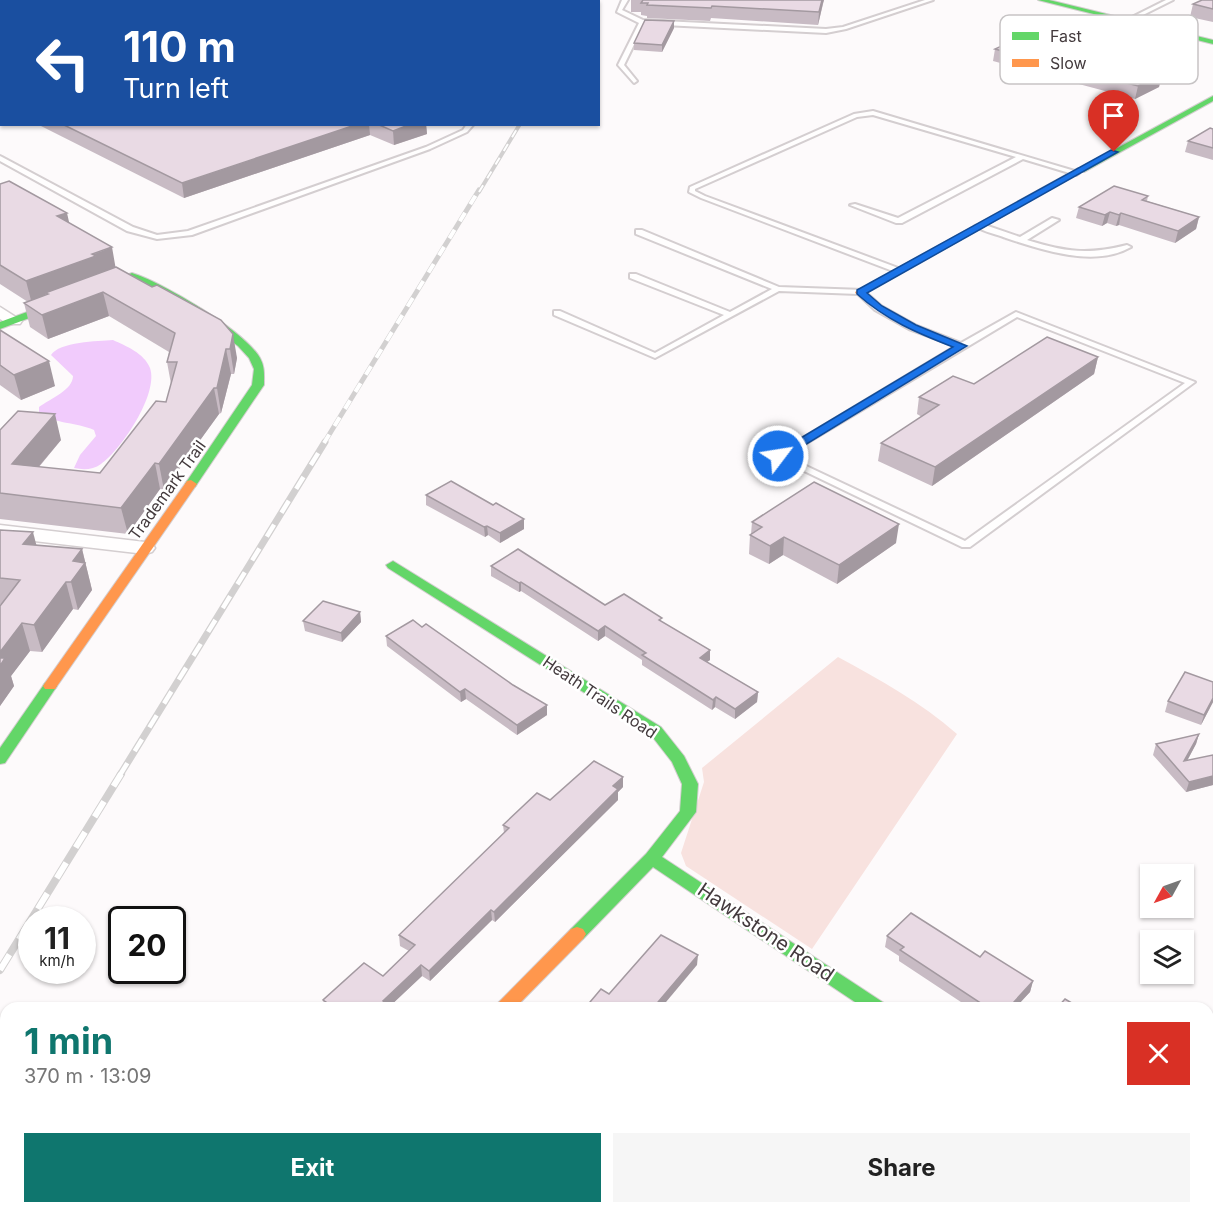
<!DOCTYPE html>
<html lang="en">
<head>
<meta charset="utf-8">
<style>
	:root { --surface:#fff; --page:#f6f6f6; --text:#222; --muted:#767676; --accent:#0f766e }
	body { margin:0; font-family:Inter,sans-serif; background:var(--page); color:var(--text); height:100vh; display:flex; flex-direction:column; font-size:22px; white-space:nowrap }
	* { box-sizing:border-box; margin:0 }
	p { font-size:20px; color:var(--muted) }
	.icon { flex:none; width:33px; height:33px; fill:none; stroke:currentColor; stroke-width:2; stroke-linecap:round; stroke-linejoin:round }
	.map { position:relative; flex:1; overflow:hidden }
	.details { position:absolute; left:0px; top:1002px; width:1214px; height:212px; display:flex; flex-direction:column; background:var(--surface); border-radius:18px 18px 0 0; box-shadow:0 2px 4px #0004 }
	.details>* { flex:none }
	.guide { position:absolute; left:0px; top:0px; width:600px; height:126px; box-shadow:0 2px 4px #0004; background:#1a4fa0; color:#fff; overflow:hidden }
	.needle { width:39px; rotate:230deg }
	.fabs { position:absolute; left:1140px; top:864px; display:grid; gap:12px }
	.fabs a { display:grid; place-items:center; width:54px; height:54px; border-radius:0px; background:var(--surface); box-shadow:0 2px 4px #0004; font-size:30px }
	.speed { position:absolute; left:18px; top:906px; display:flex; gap:12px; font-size:30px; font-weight:700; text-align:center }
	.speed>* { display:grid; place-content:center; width:78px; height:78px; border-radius:50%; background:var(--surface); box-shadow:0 2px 4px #0004; line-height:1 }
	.speed small { font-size:15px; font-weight:400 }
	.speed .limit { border:3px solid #111; border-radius:9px; background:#fff; color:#111 }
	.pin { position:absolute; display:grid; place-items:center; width:51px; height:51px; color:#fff; margin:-62px -26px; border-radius:50% 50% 50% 0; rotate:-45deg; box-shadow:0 0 6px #0007 }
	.pin .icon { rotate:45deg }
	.me { position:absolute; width:66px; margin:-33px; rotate:59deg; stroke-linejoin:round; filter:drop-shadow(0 0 4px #0008) }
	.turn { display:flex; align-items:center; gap:21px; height:126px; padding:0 24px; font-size:27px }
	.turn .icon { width:78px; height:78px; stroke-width:2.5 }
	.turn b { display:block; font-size:42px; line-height:51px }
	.round { display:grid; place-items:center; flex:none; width:63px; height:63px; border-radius:0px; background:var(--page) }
	.head { display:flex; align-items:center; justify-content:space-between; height:102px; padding:0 24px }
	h1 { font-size:36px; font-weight:700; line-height:45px; color:var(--accent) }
	.action { display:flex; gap:12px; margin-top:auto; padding:12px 24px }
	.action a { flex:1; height:69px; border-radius:0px; background:var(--accent); color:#fff; font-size:24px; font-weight:700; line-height:69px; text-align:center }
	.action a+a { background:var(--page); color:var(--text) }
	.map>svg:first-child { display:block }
	.green { fill:#f8e2df }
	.water { fill:#f1cbfc }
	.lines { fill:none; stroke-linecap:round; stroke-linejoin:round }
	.lane-casing { stroke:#d4ced0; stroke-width:4 }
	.street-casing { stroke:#d4ced0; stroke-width:3 }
	.fast-casing { stroke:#d4ced0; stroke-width:2 }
	.slow-casing { stroke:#d4ced0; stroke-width:2 }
	.lane { fill:#fffefe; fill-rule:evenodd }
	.street { fill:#fffefe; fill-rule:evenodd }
	.fast { fill:#63d668; fill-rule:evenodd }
	.slow { fill:#ff974d; fill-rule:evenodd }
	.rail-far3-casing { stroke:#d2d0d0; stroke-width:4 }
	.rail-far2-casing { stroke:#d2d0d0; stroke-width:5 }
	.rail-far1-casing { stroke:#d2d0d0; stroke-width:7 }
	.rail-casing { stroke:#d2d0d0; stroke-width:8 }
	.rail-far3 { stroke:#fff; stroke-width:2; stroke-dasharray:8; stroke-linecap:butt }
	.rail-far2 { stroke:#fff; stroke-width:4; stroke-dasharray:10; stroke-linecap:butt }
	.rail-far1 { stroke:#fff; stroke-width:4.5; stroke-dasharray:14; stroke-linecap:butt }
	.rail { stroke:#fff; stroke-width:6; stroke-dasharray:18; stroke-linecap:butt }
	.wall { fill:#c8bbc4 }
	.shaded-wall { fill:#a399a0 }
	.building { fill:#e9dae4; stroke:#a399a0; stroke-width:1.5 }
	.route { fill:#1a73e8; stroke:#114b97; stroke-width:1.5 }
	.labels { text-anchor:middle; stroke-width:5; stroke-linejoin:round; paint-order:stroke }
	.street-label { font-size:16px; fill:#433a3d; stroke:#fff }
	.near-street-label { font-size:20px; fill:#433a3d; stroke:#fff }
	.key { fill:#fff; stroke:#c7c4c5; stroke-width:1.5 }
	.key-label { font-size:16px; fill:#433a3d }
</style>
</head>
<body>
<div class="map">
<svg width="1213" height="1213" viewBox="0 0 1213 1213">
	<rect width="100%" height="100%" fill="#fdfafb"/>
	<path class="green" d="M838,657C880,680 921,702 957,734L812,949L686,866L681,853L704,782L702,768Z"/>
	<path class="water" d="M113,340C126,346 144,353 150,368C159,394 121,450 101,464C93,470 83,470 74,468L80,455L96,436L94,430C76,422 55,424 39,413V407C50,399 73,390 73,376L51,355C59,342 98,341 113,340Z"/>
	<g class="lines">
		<g class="lane-casing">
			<g id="lane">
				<path d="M259,0L269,2H261Z"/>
				<path d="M321,0H333L321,2Z"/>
				<path d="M407,0H413L407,2Z"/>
				<path d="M622,0H628L622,10L643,20L826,29L843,27L925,0H933L846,29L826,33L644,24L624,65L637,81L634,83L618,65L639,23L617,12Z"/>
				<path d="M1166,0H1173L1129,22L1124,21Z"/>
				<path d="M873,111L1078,172L1079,173L1076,175L1023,159L902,223H896L850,205L855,204L898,218L1016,157L873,115L857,117L695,189V191L705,196L901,269L902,271L898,273L701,198L689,192L690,187L854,114Z"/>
				<path d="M467,124H474L467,132L430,149L192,235L157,239L127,231L0,161V156L2,157L133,227L157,235L188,231L426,147L463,130Z"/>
				<path d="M1052,218L1059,220L1027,240C1066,252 1087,255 1127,245L1131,247C1095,268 1042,250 1006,238C996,234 984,232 975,226L982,224L1020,237Z"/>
				<path d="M636,230H642L779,287L863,290L881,306L915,325L961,343L1016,312L1195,382L970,547H962L773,456L956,346L909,329L875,310L858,294L779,291L655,358L554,315V311H560L655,353L724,315L630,278V274H636L730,312L772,289L636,234ZM1017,317L1185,383L965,541L785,456Z"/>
			</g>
		</g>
		<g class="street-casing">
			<g id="street">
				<path d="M0,307L22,321L20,324H8L0,319Z"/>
				<path d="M0,525L145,542L152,544L155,548L152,552L145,554L0,537Z"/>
				<path d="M290,1208H324L322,1213H287Z"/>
				<path d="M1002,1208H1036L1034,1213H999Z"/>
				<path d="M1147,1208H1184L1187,1213H1149Z"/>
			</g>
		</g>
		<g class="fast-casing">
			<g id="fast">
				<path d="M33,0H44L30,2Z"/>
				<path d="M1038,0H1049L1213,40V44Z"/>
				<path d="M0,2H2L0,7Z"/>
				<path d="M1213,96V101L1084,172L1077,170Z"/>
				<path d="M132,273C162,282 245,331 260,358C265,367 264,375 264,385L195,487H187L185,484L252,385L254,369L249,358L238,346L190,310L131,280L0,329V322Z"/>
				<path d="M393,561L661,727L684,756L698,784L696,812L662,857L884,1003L887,1008H864L653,867L583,939L577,941L571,939L568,934L571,929L646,854L680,811L682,784L672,762L651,735L388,568L386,565Z"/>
				<path d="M50,681L57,686L5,763L0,764V748L45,683Z"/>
			</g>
		</g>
		<g class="slow-casing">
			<g id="slow">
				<path d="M1078,168L1085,170L864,294H856L855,292Z"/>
				<path d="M191,480L197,484L55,689H45L43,686L45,683L187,481Z"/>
				<path d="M577,927L583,929L586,934L583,939L515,1008H495L498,1003L571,929Z"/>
			</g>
		</g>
		<use href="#lane" class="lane"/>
		<use href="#street" class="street"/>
		<use href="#fast" class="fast"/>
		<use href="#slow" class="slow"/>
		<g class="rail-far3-casing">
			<path id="rail-far3" d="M479,192L520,124"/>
		</g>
		<g class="rail-far2-casing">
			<path id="rail-far2" d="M324,443L479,190"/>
		</g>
		<g class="rail-far1-casing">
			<path id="rail-far1" d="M120,775L325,442"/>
		</g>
		<g class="rail-casing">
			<path id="rail" d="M0,970L121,774"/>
		</g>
		<use href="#rail-far3" class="rail-far3"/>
		<use href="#rail-far2" class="rail-far2"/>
		<use href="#rail-far1" class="rail-far1"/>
		<use href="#rail" class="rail"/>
	</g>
	<g class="wall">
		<path d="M631,0H824L818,25L711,18L710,21L647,18V16L641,15V12H631Z"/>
		<path d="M1213,0V22L1190,17L1193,4Z"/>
		<path d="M2,8V107L0,106V9Z"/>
		<path d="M674,28L662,52L634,50V43Z"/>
		<path d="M1117,28L1115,40L1086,55L1162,74L1159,87L1135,99L993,61L995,49L1036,39Z"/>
		<path d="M37,124H426L427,134L394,145L370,135L184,198Z"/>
		<path d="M1213,129V160L1185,152L1188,141Z"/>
		<path d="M0,184L69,223L116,267L152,287L221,320L237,358L234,374H231L221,413L219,414L164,490L160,489L128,534L0,519V430L61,440L39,467L100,473L166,402L171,384L167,362L169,352L109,316L48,339L30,327L24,303L28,302L0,284Z"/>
		<path d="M1148,196L1147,201L1199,217L1196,229L1175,243L1119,225L1116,226L1107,223L1102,226L1076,218L1079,207Z"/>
		<path d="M0,330L55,386L21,400L0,385Z"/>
		<path d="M1098,357L1094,374L932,486L878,461L881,443L922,417L917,414L919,397Z"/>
		<path d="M426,495L524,529L500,543L488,535L485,537L426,505Z"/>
		<path d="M752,522L896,543L837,584L783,555L769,564L749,554L750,535L751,534Z"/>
		<path d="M0,530L36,545L82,549L92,590L78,610L73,609L42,652L30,651L11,676L14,686L0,706V606L1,605L0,604Z"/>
		<path d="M491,566L605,605L662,622L710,650V660L707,662L758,692L757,702L735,719L715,707L712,710L642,665V660L605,636L598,641L521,591L519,592L491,576Z"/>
		<path d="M360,612L361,622L342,642L305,631L303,621Z"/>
		<path d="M386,636L547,715L517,735L466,699L461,702L387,646Z"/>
		<path d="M1213,682V702L1201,725L1165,712L1168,701Z"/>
		<path d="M1199,734L1196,744L1187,761L1213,755V785L1186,792L1153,755L1156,744Z"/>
		<path d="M623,777V787L618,792V800L495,922L492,920L430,981L422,976L390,1006L324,1004L323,1000L383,976L409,951L400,946L399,935L504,833L503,825L550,800Z"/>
		<path d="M887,936L980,957L1033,981L1030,992L1017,1006L1021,1008H970L899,961V956L885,947Z"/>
		<path d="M1208,1087L1213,1091V1173L1208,1170Z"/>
	</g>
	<g class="shaded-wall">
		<path d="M544,0H553L552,2H543Z"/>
		<path d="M822,0H824L823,3L818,25L819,12Z"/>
		<path d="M674,21V28L662,52V45Z"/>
		<path d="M1117,28L1115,40L1069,63L1071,51Z"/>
		<path d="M1162,74L1159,87L1135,99L1138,86Z"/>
		<path d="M358,124H369L370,135L184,198L182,183Z"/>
		<path d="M411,124H426L427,134L394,145L393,131Z"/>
		<path d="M1110,212L1107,223L1102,226L1105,215Z"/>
		<path d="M67,213L72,235L57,216Z"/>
		<path d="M1121,213L1119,225L1116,226L1119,215Z"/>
		<path d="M1199,217L1196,229L1175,243L1178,231Z"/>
		<path d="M112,247L116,270L45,293L47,299L32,304L26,281Z"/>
		<path d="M103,292L109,316L48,339L42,315Z"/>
		<path d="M233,334L237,358L234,374L230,349Z"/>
		<path d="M226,349L231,374L221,413L217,388Z"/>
		<path d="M1098,357L1094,374L932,486L935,467Z"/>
		<path d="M49,361L55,386L21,400L14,375Z"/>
		<path d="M214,388L219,414L164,490L159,464Z"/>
		<path d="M55,414L61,440L19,490L12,464Z"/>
		<path d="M155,463L160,489L128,534L121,508Z"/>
		<path d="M524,519V529L500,543V533Z"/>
		<path d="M899,524L896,543L837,584L839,565Z"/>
		<path d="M487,526L488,535L485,537L484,527Z"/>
		<path d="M33,532L40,559L23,544Z"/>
		<path d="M784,537L783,555L769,564L770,546Z"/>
		<path d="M82,549L92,590L78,610L71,582L73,561Z"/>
		<path d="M66,582L73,609L42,652L34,625Z"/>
		<path d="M521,582V591L519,592V583Z"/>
		<path d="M360,612L361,622L342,642L341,633Z"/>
		<path d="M22,623L30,651L11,676L14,686L0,706V652Z"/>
		<path d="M605,626V636L598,641V631Z"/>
		<path d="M710,650V660L699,667L700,658Z"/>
		<path d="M465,689L466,699L461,702L460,692Z"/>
		<path d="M758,692L757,702L735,719V709Z"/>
		<path d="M716,697L715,707L712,710L713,700Z"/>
		<path d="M1213,698V702L1201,725L1204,715Z"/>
		<path d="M547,705V715L517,735V725Z"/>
		<path d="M1199,734L1196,744L1181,772L1184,761Z"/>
		<path d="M1213,776V785L1186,792L1189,782Z"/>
		<path d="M623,777V787L618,792V800L495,922L494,912L613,786Z"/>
		<path d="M491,910L492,920L430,981L429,971Z"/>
		<path d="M698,955L697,965L661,1008H653Z"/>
		<path d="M421,965L422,976L388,1008L383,1001Z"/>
		<path d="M1033,981L1030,992L1015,1008L1013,1003Z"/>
		<path d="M153,1208H163L157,1213Z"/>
		<path d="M483,1208H493L488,1213H478Z"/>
	</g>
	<g class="building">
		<path d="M75,0H220L224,2H69Z"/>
		<path d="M438,0H544L543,2H437Z"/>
		<path d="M643,0H822L819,12L712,6L711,8L647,5L648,3H641Z"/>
		<path d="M1202,0H1213V9L1193,4Z"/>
		<path d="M2,8V95L0,94V9Z"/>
		<path d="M1080,19L1117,28L1071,51L1162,74L1138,86L995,49L1024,36L1036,39Z"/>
		<path d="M645,20L674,21L662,45L634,43Z"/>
		<path d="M62,124H358L182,183Z"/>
		<path d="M377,124H411L393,131Z"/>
		<path d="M1210,128L1213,129V148L1188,141Z"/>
		<path d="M9,181L67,213L57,216L112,247L92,254L96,256L26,281L0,265V184Z"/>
		<path d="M1114,186L1148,196L1142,200L1199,217L1178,231L1121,213L1119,215L1110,212L1105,215L1079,207Z"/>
		<path d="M116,267L152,287L157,285L221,320L233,334L230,349H226L217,388H214L159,464L155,463L121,508L0,493V430L18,411L55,414L12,464L100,473L156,401L166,402L177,362H167L175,333L103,292L42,315L24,303L48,294L45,293Z"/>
		<path d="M0,330L49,361L14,375L0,365Z"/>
		<path d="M1047,337L1098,357L935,467L881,443L939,405L919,397L953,376L974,384Z"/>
		<path d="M451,481L493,505L496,503L524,519L500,533L487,526L484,527L426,495Z"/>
		<path d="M814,482L899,524L839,565L784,537L770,546L750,535L762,527L752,522Z"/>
		<path d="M0,530L33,532L23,544L82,549L73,561L85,563L71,582H66L34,625L22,623L0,652V606L20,580L0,578Z"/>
		<path d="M518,549L605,605L624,594L662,618L659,620L710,650L700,658L758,692L735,709L716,697L713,700L642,655L646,653L605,626L598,631L521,582L519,583L491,566Z"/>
		<path d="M323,601L360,612L341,633L303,621Z"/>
		<path d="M413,620L422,627L426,624L513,685L547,705L517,725L465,689L460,692L386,636Z"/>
		<path d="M0,658H5L0,666Z"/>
		<path d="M1185,672L1213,682V698L1204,715L1168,701Z"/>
		<path d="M1199,734L1184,761L1213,755V776L1189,782L1156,744Z"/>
		<path d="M594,761L623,777L613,786L618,789L494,912L491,910L429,971L421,965L383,1001L392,1007L391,1008H320L326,1002L323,1000L364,963L383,976L415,945L399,935L509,828L503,825L537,793L550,800Z"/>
		<path d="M911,913L980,957L985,951L1033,981L1013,1003L1021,1008H988L900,950L904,947L887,936Z"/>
		<path d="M661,935L698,955L653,1008H585L601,989L609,994Z"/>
		<path d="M1065,999L1080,1008H1057Z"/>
		<path d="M1208,1087L1213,1091V1160L1208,1156Z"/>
		<path d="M82,1208H155L159,1211L157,1213H83L79,1210Z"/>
		<path d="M397,1208H483L478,1213H395L393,1212Z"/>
		<path d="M780,1208H892L899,1213H775Z"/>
	</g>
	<path class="route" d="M1111,150L1118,152L867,293L882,306L916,325L967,346L782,459H774V454L953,347C917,333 886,320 857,294V290Z"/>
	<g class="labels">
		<g class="street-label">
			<text transform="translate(167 490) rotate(-54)" y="6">Trademark Trail</text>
			<text transform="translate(600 697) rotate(34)" y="6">Heath Trails Road</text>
		</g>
		<g class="near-street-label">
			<text transform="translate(766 932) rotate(34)" y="7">Hawkstone Road</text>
		</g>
	</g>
	<rect x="1000" y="15" width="198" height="69" rx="9" class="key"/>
	<rect x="1012" y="32" width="27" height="8" fill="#63d668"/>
	<rect x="1012" y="59" width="27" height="8" fill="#ff974d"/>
	<g class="key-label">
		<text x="1050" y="42">Fast</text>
		<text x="1050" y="69">Slow</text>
	</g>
</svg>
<div class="fabs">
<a><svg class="needle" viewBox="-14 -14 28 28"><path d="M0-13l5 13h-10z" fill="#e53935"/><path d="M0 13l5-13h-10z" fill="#767676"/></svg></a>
<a><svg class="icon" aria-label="layers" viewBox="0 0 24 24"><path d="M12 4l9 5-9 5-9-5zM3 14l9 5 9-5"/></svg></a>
</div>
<div class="speed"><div>11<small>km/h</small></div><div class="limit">20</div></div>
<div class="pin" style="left:1114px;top:152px;background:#d93025"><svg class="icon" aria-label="arrive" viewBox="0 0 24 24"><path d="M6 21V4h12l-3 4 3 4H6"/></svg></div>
<svg class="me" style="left:778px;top:456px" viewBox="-20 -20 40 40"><circle r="17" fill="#1a73e8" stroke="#fff" stroke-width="3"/><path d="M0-11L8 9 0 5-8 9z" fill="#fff"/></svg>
<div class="guide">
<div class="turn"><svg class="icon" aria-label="left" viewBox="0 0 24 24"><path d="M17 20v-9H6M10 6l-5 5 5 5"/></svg><div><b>110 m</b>Turn left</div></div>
</div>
<section class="details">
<div class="head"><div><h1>1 min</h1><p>370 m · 13:09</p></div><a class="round" style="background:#d93025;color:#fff"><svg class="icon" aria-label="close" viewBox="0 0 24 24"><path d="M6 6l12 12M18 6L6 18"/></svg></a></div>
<div class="action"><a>Exit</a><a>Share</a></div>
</section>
</div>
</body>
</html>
